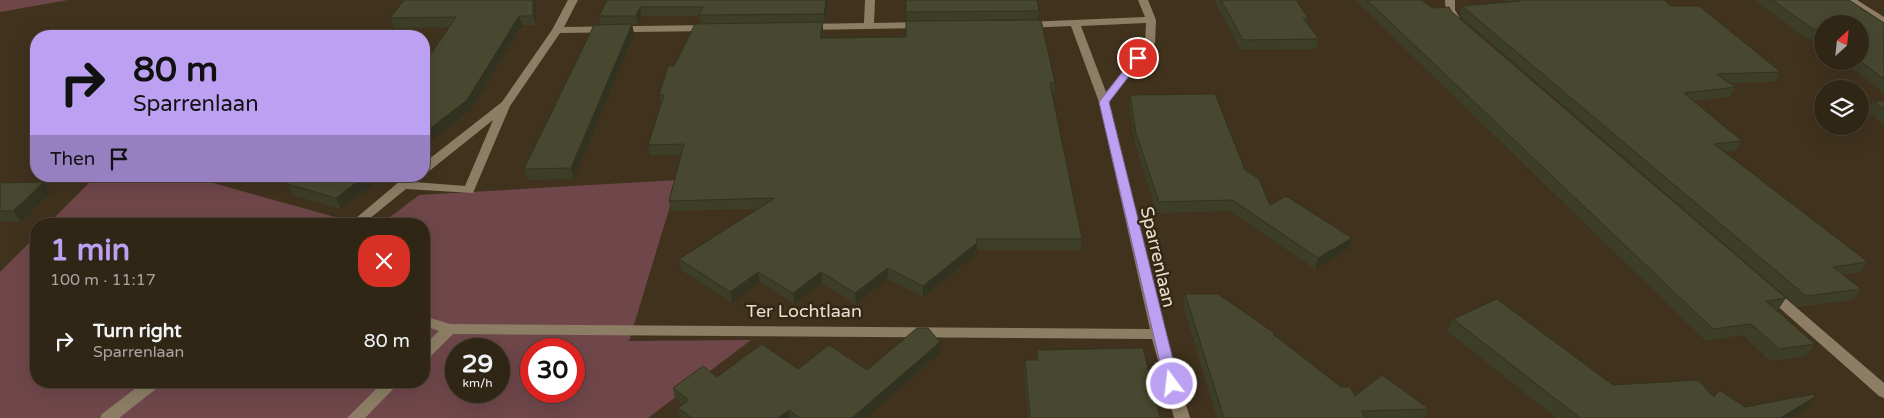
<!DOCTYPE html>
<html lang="en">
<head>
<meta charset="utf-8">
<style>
	:root { --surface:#302616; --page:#382e1f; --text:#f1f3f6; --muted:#a8a5a1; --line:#4b4335; --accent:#bca0f2 }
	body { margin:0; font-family:"Varela Round",sans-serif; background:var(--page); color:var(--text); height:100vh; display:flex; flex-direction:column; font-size:19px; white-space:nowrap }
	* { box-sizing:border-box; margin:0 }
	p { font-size:16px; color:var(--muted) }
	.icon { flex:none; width:28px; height:28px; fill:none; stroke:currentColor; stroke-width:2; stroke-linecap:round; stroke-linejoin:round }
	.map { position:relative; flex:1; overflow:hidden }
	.sheet { position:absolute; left:30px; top:218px; width:400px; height:170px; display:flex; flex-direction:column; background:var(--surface); border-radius:20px; box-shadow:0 5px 20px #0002,0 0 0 1px var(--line) }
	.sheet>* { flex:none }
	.banner { position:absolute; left:30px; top:30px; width:400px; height:152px; border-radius:20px; box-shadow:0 5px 20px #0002,0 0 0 1px var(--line); background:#bca0f2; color:#111; overflow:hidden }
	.needle { width:32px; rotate:27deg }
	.buttons { position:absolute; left:1814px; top:15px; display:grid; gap:10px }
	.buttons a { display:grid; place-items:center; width:55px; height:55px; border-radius:50%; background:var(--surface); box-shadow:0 5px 20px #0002,0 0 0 1px var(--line); font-size:25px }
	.speed { position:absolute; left:445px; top:338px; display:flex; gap:10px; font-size:25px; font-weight:700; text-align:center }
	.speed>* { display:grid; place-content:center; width:65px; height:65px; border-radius:50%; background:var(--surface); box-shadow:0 5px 20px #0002,0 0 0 1px var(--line); line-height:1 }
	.speed small { font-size:12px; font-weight:400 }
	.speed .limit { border:8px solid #d22; background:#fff; color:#111 }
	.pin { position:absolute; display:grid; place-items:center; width:42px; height:42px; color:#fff; margin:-21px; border:2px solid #fff; border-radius:50%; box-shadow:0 1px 5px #0007 }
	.me { position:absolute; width:55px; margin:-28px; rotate:345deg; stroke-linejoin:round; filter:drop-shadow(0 0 4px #0008) }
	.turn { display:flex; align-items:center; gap:18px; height:105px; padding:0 20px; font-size:22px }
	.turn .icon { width:65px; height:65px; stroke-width:2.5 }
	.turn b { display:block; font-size:35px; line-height:42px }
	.then { display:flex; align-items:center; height:48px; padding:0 20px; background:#0003; gap:10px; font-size:19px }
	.round { display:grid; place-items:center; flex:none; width:52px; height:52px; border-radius:20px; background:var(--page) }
	.headline { display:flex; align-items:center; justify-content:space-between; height:85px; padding:0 20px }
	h1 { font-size:30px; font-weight:700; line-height:38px; color:var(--accent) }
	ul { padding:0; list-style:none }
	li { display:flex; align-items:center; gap:15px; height:75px; padding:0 20px }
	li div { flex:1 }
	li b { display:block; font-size:19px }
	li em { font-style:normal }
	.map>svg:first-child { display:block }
	.green { fill:#6f474b; fill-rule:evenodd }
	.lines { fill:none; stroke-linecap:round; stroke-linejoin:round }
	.minor { fill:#8d7d65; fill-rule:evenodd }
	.wall { fill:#3d3e28 }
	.shaded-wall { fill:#323221 }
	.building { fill:#47482f; stroke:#323221 }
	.route { fill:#bca0f2; stroke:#7a689d }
	.labels { text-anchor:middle; stroke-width:5; stroke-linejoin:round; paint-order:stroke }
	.street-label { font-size:18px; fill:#e7ded2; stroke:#352813 }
</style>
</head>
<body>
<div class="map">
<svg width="1884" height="418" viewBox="0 0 1884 418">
	<rect width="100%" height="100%" fill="#40321d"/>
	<g class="green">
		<path d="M0,0H68L0,12Z"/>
		<path d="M96,176H188L360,224H48Z"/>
		<path d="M678,180L629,341L751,340L648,418H0V272L36,236V381H424V224H381L419,195ZM456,349H499V391H456ZM531,349H574V391H531Z"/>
	</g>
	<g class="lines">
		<g class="minor">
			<path d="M568,0H578L564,27L709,25L714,28L709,31L560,33L510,106L473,193L406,189L363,224H349L406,176H420L414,182L465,186L493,120L428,172L424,173V163L502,102L552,30Z"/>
			<path d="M865,0H875L874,23L921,22L926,25L921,28L806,30L801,27L806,24L864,23Z"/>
			<path d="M1138,0H1148L1156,20L1155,43L1109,102L1165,334L1190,418H1174L1152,339L453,334L429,358L424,359V345L439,331L424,326V316L450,324L1150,329L1099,102L1071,26L1026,28L1021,25L1026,22L1145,17ZM1146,23L1145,43L1106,92L1081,26Z"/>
			<path d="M1445,0H1455V10L1462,22L1460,24H1454C1448,16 1445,10 1445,0Z"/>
			<path d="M1846,0H1857L1884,17V24Z"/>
			<path d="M1771,288L1776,290L1884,383V398L1879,396L1766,296L1764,293L1766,290Z"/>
			<path d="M145,381H163L161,385L119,418H100L102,414Z"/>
			<path d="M384,381H401L365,418H347Z"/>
		</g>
	</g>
	<g class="wall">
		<path d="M404,0H536V25H522L471,110L424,146V64L450,27L394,28L390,18Z"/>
		<path d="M607,0H828L825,23H823V38L1055,83V93H1052L1082,239L1081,250H977V254L923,297L888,279L856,304L822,283L794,304L760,282L732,303L681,270L679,259L758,209L671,211L669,201L681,155H650L648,145L661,105L659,95L674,66L701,24L699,16H641L638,24H632L634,34L574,179L528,180L524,169L601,25L599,16Z"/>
		<path d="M906,0L1039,11L1038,19L907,21Z"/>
		<path d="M1214,0H1296L1308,18L1307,23L1319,39L1316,49L1241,50Z"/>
		<path d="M1355,0H1422L1432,8L1452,12L1786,298L1778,310H1776L1815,344L1806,356L1770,361L1743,335L1706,341Z"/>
		<path d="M1504,0H1664L1670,6L1781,72L1775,82L1729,83L1736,87L1730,97L1694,101L1742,141L1736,151L1725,152L1868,262L1860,272L1843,275L1861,289L1853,300L1798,307L1459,15L1462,6L1507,2Z"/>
		<path d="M1755,0H1849L1884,23V93L1842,61H1860V24H1822V47L1812,39H1807Z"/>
		<path d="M1130,95L1245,170L1270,205L1348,249L1315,269L1230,211L1157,213L1135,144L1129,105Z"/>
		<path d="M1874,101H1884V124L1867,111Z"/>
		<path d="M384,176L341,209L293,195L287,184Z"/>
		<path d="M44,182L51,193L21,222L0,221V184Z"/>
		<path d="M1185,294L1276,334L1275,336L1341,387L1355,396L1429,409L1425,418H1217L1183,305Z"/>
		<path d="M1453,319L1613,385L1714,397L1745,407L1815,397L1806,410L1791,418H1557L1447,331Z"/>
		<path d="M1037,350L1160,418H1028L1024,371L1025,360H1036Z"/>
		<path d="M940,353L866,418H680L678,408L682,404L675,399L673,388L717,377L798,369L867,370Z"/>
	</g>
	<g class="shaded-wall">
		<path d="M533,0H536V25L533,16Z"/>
		<path d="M826,0H828L825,23L824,14Z"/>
		<path d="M640,7L641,16L638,24L636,16Z"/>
		<path d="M519,16L522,25L471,110L424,146V133Z"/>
		<path d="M823,22V32L821,47L820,38Z"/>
		<path d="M632,24L634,34L574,179L571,168Z"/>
		<path d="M365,176H384L341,209L336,198Z"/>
		<path d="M44,182L51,193L21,222L13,211Z"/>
		<path d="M1352,238L1348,249L1315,269L1318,258Z"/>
		<path d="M977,243V254L923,297V286Z"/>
		<path d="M888,268V279L856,304L855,293Z"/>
		<path d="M758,272L760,282L732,303L730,292Z"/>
		<path d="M821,272L822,283L794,304L793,293Z"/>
		<path d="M940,342V353L866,418H852Z"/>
		<path d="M1815,397L1806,410L1791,418H1780Z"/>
		<path d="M789,410L790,418H778Z"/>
	</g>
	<g class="building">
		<path d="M404,0H533V16H519L467,100L424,133V64L456,17L390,18Z"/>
		<path d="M607,0H826L824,14L699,15L703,7H640L636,16H599Z"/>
		<path d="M906,0H1037L1039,11L906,12Z"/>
		<path d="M1221,0H1296L1308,18H1303L1319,39L1243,40Z"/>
		<path d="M1367,0H1422L1432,8L1449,7L1452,12L1786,298L1766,301L1815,344L1779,349L1751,324L1713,329Z"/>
		<path d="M1519,0H1664L1670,6H1699L1781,72L1716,74L1736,87L1684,93L1742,141L1714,144L1868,262L1833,267L1861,289L1806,296L1462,6L1520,1Z"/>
		<path d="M1772,0H1849L1884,23V79L1860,61V24H1822V33L1818,29H1813Z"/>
		<path d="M1041,20L1055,83H1050L1082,239H977V243L923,286L888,268L855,293L821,272L793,293L758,272L730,292L679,259L775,198L669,201L684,144L648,145L664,95H659L668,66H674L695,24L823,22L820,38L906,37V21Z"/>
		<path d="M632,24L571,168L524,169L594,25Z"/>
		<path d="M1215,94L1245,170L1259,179L1270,205L1286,196L1352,238L1318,258L1232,200L1159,202L1136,133L1130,95Z"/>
		<path d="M1874,101H1884V109Z"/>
		<path d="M299,176H365L336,198L287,184Z"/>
		<path d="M44,182L13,211H0V184L1,183Z"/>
		<path d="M1185,294H1218L1276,334H1273L1341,387H1350L1355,396L1382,375L1429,409L1362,411L1365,418H1224Z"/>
		<path d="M1497,299L1613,385L1698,380L1714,397L1719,390L1745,407L1814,394L1815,397L1780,418H1580L1453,319Z"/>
		<path d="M917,328H928L940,342L852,418H800L789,410L778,418H692L678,408L689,400L673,388L703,366L717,377L762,344L798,369L829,345L867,370Z"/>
		<path d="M1143,348L1160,418H1030L1025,360H1038L1037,350Z"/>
	</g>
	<path class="route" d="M1135,56L1143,58L1109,102L1179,384L1172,389L1165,384L1099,102Z"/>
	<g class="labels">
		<g class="street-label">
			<text transform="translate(1158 257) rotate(77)" y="6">Sparrenlaan</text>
			<text x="804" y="317">Ter Lochtlaan</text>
		</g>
	</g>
</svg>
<div class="buttons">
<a><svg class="needle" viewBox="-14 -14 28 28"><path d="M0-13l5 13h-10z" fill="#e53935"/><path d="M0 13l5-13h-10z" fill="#a8a5a1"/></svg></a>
<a><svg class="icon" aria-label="layers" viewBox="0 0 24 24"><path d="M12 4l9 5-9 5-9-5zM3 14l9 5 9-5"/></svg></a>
</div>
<div class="speed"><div>29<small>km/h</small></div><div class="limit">30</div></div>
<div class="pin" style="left:1138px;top:58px;background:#d93025"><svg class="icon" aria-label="arrive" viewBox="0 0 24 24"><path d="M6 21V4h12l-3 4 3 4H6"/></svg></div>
<svg class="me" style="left:1172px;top:384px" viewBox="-20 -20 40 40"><circle r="17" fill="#bca0f2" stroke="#fff" stroke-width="3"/><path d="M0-11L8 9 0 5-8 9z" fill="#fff"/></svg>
<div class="banner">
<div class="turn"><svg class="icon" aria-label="right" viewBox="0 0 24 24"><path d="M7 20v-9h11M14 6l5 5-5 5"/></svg><div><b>80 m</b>Sparrenlaan</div></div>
<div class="then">Then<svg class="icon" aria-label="arrive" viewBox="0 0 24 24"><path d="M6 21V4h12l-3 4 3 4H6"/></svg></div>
</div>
<section class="sheet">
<div class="headline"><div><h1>1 min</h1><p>100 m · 11:17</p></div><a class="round" style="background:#d93025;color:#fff"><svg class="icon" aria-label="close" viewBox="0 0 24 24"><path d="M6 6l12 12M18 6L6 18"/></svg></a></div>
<ul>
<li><svg class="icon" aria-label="right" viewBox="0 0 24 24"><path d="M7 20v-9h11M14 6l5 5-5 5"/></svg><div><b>Turn right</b><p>Sparrenlaan</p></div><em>80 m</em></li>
</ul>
</section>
</div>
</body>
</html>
